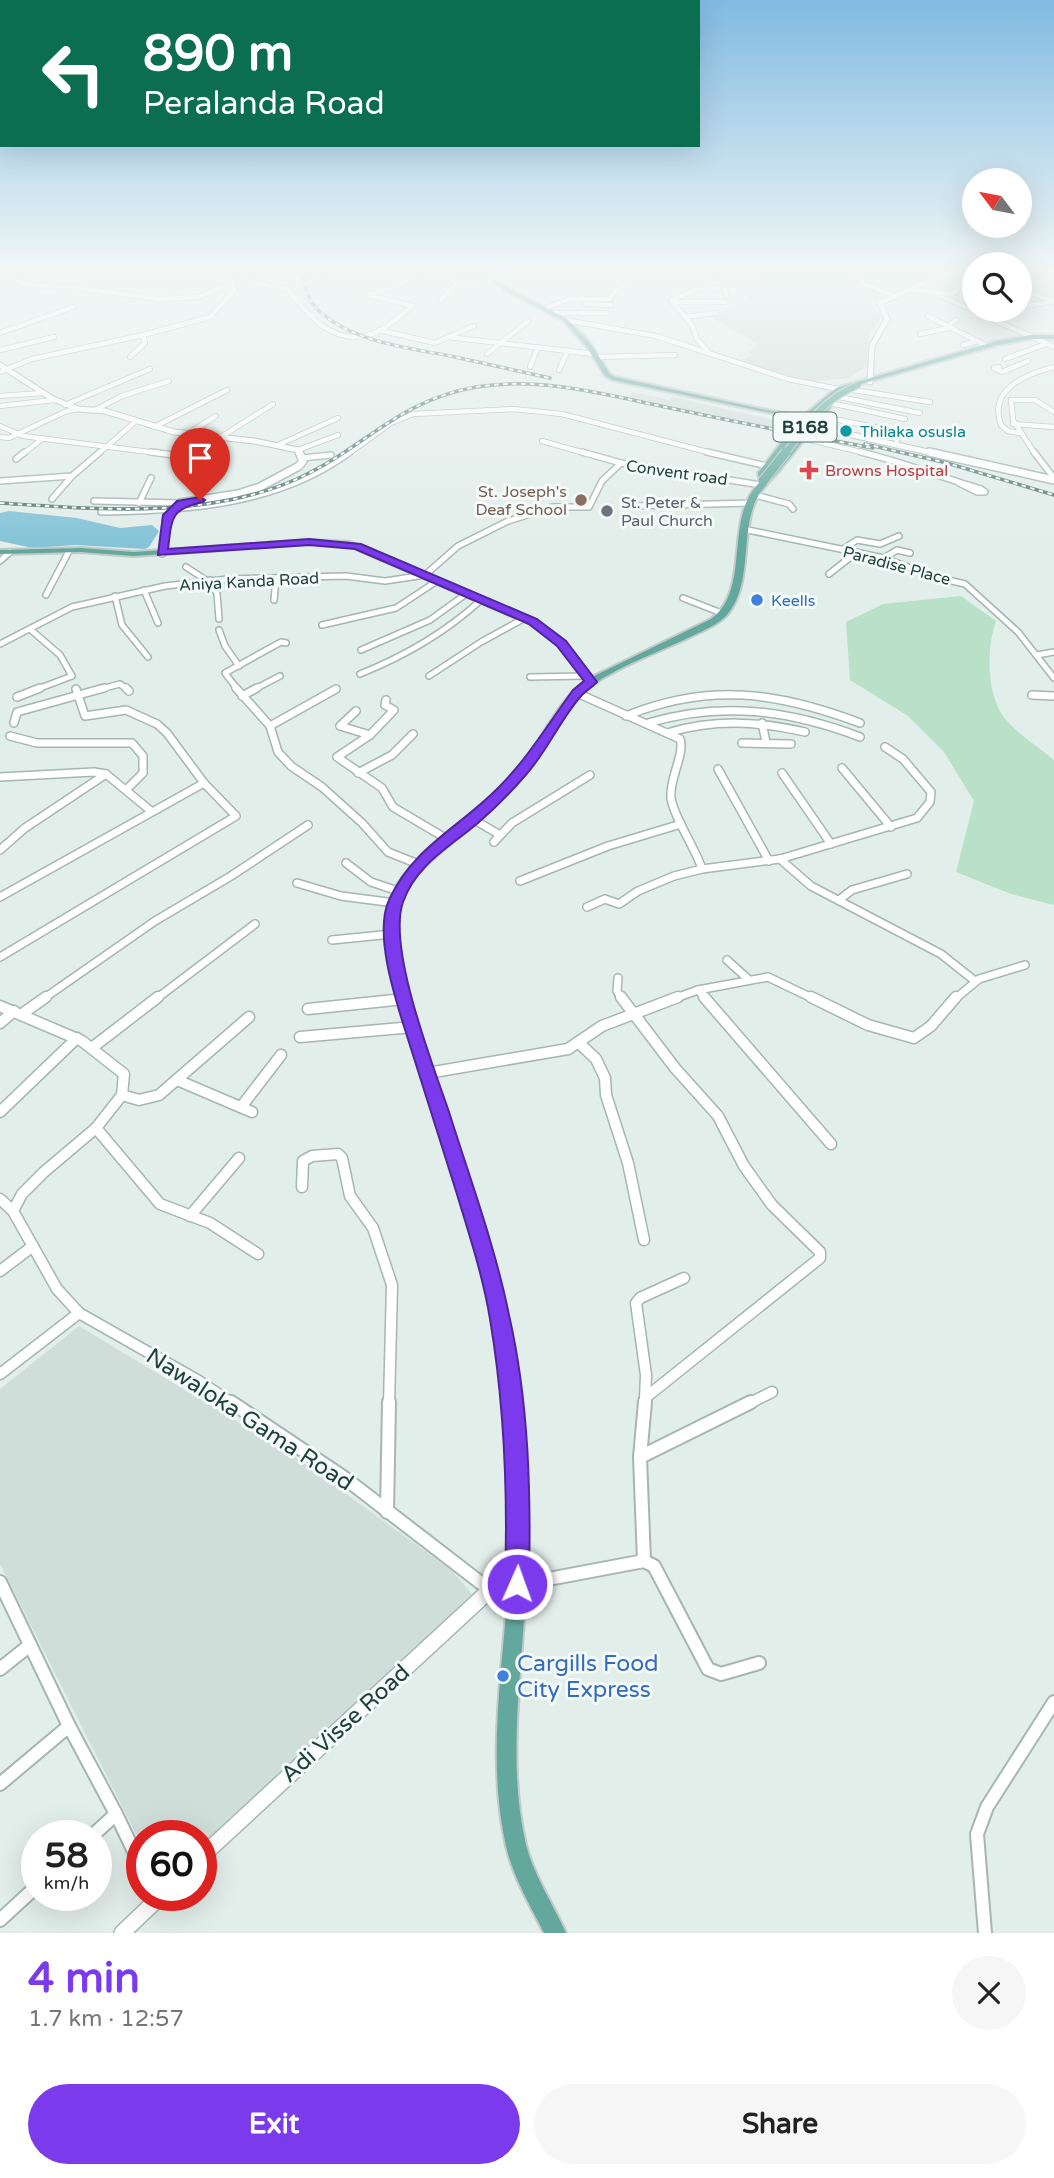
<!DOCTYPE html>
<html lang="en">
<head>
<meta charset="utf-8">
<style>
	:root { --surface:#fff; --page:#f6f6f6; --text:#222; --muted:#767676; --accent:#7c3aed }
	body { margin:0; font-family:"Varela Round",sans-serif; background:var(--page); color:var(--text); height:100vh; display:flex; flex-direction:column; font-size:26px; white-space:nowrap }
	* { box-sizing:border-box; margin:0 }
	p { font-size:23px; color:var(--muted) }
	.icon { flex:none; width:38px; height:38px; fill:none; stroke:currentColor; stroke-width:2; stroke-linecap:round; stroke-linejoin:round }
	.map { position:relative; height:1933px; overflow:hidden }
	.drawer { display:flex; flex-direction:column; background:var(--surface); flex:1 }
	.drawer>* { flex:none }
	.hud { position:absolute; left:0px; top:0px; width:700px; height:147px; box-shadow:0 7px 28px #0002; background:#0b6e4f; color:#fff; overflow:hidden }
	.needle { width:46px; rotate:302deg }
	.buttons { position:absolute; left:962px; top:168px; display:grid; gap:14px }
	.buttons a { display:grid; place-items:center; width:70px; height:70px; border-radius:50%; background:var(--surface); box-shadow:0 7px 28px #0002; font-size:35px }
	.speed { position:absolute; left:21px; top:1820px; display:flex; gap:14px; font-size:35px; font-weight:700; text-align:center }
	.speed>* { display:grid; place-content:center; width:91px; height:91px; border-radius:50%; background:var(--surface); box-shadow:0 7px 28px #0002; line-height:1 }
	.speed small { font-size:18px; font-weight:400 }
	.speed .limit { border:10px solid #d22; background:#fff; color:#111 }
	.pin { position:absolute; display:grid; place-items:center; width:60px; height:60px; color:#fff; margin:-72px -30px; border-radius:50% 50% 50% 0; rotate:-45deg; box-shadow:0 0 7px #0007 }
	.pin .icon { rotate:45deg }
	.me { position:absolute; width:77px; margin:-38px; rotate:2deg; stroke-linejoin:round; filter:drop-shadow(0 0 5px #0008) }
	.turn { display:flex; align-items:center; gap:24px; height:147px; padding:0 28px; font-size:32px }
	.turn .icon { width:91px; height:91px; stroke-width:2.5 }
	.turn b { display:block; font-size:49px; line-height:60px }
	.round { display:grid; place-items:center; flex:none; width:74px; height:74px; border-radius:37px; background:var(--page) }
	.summary { display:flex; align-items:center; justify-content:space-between; height:119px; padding:0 28px }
	h1 { font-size:42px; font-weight:700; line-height:52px; color:var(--accent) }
	.primary-button { display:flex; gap:14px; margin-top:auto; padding:14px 28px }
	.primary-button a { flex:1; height:80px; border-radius:42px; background:var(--accent); color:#fff; font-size:28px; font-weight:700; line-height:80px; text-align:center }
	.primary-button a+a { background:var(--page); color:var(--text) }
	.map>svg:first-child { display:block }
	.built { fill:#d0ded9 }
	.green { fill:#b9e1c7 }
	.water { fill:#85c4d8 }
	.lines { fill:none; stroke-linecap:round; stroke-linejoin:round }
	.minor-far4-casing { stroke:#a4b7b2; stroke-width:6 }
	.minor-far3-casing { stroke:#a4b7b2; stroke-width:8 }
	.minor-far2-casing { stroke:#a4b7b2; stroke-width:10 }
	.minor-far1-casing { stroke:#a4b7b2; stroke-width:13 }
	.minor-casing { stroke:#a4b7b2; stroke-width:16 }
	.tertiary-far2-casing { stroke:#a4b7b2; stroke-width:7 }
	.tertiary-far1-casing { stroke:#a4b7b2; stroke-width:10 }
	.tertiary-casing { stroke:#a4b7b2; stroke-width:18 }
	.primary-casing { stroke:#c1cac8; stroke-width:4 }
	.minor-far4 { stroke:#fff; stroke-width:4.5 }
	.minor-far3 { stroke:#fff; stroke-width:5 }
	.minor-far2 { stroke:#fff; stroke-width:7 }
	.minor-far1 { stroke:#fff; stroke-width:10 }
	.minor { stroke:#fff; stroke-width:12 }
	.tertiary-far2 { stroke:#fff; stroke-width:5 }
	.tertiary-far1 { stroke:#fff; stroke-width:7 }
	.tertiary { stroke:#fff; stroke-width:15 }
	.primary { fill:#62a89c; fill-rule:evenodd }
	.rail-casing { stroke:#5b7c76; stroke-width:3.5 }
	.rail { stroke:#f3faf7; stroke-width:2; stroke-dasharray:4.5; stroke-linecap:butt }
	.primary-bridge-far1-casing { stroke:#c1cac8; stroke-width:8; stroke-linecap:butt }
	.primary-bridge-casing { stroke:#c1cac8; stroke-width:11; stroke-linecap:butt }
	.primary-bridge-far1 { stroke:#62a89c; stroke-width:6 }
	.primary-bridge { stroke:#62a89c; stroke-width:9 }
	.route { fill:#7c3aed; stroke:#51269a; stroke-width:2 }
	.culture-dot { fill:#0f9aa8; stroke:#f3faf7; stroke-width:2.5 }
	.health-dot { fill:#e0444e; stroke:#f3faf7; stroke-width:2.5 }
	.education-dot { fill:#8d6e63; stroke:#f3faf7; stroke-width:2.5 }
	.worship-dot { fill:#6b7280; stroke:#f3faf7; stroke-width:2.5 }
	.shop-dot { fill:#3f7fe0; stroke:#f3faf7; stroke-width:2.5 }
	.labels { text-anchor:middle; stroke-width:6; stroke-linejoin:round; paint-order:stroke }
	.far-culture-label { font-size:16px; fill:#0d838f; stroke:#f3faf7; text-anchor:start }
	.far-health-label { font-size:16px; fill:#be3a42; stroke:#f3faf7; text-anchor:start }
	.far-street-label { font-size:16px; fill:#20413b; stroke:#f3faf7 }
	.far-education-label { font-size:16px; fill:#785e54; stroke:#f3faf7; text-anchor:end }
	.far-worship-label { font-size:16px; fill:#5b616d; stroke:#f3faf7; text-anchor:start }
	.far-shop-label { font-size:16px; fill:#366cbe; stroke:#f3faf7; text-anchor:start }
	.shield { fill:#f3faf7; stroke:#5f7873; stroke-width:2 }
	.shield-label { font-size:18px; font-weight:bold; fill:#20413b }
	.near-street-label { font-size:23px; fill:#20413b; stroke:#f3faf7 }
	.near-shop-label { font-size:23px; fill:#366cbe; stroke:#f3faf7; text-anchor:start }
</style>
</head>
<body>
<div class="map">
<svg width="1054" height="1933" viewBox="0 0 1054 1933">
	<rect width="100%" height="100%" fill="#e2eeea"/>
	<g class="built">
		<path d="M761,273H815L855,281L886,294L871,303L881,317L869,337L866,366L850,378L811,381L788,377L738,361L752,355L749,351L759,345L714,319L715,316L748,299Z"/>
		<path d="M872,273H964L950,292L915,284L892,293L863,281Z"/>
		<path d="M633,392L669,400L672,397L791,424L787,432L628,398Z"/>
		<path d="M79,1326L294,1456L451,1570L481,1604L201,1857V1836H142V1846L0,1564V1389Z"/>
	</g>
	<path class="green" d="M961,596L996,621C986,649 986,698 1007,721C1020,736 1039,747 1054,760V905L1011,894L956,872L974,801L944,752L908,716L850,680L846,622L883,604Z"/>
	<path class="water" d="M9,511L77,518L120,528L152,525L159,531L149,547L145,549L76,545L33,548L0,541V513Z"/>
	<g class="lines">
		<g class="minor-far4-casing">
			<g id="minor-far4">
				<path d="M385,273L411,277"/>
				<path d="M868,273L861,280L862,283L895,296"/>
				<path d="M1048,273L1054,274"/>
				<path d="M329,274L373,279L385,273"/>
				<path d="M1020,275L1044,280"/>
				<path d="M0,276L28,285L74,287L158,299L198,297L230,284"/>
				<path d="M723,278H756"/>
				<path d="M491,279L543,273"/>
				<path d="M705,287L725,290L726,295"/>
				<path d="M1020,288L1051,301"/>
				<path d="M911,290L951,294L956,292L963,280L975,283"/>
				<path d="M939,295L1054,347"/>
				<path d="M441,300L458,281L474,282L487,275"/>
				<path d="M672,302H725"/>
				<path d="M586,304L611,305"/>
				<path d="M1020,307L1054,301"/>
				<path d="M546,308L569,299H610L614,292L627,283L628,273"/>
				<path d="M554,313H607"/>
				<path d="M928,316L987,346"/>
				<path d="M685,317L716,313"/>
				<path d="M983,317L1010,310"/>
				<path d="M565,320L656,336L788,379L838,389"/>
				<path d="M946,327L956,320"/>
				<path d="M379,330L435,343L448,337L594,354"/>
				<path d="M0,333L73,307"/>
				<path d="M920,334L948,328"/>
				<path d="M448,337L474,326"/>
				<path d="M963,345L977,341"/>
				<path d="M0,350L54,337"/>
				<path d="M708,352L697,339L692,325L671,300L720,280L722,275L718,273"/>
				<path d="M487,354L528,321"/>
				<path d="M130,357L145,343L143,335"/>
				<path d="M596,357L675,355"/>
				<path d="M1005,359L1046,344"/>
				<path d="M530,367L538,347"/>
				<path d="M999,367L994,368L1002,372L1028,361"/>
				<path d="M559,370L568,350"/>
				<path d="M0,372L32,359L143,335L210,317L235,290L230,284L242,278L259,284L287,288C307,315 334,347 372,334C387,329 400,315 413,306L368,295L400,285L416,273"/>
				<path d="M853,390L930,402"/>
				<path d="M0,396L43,393"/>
				<path d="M839,397L920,413"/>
				<path d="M830,403L905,419"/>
				<path d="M65,405L150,369"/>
				<path d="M0,406L54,400"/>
				<path d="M95,410L122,396L169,381"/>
				<path d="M819,416L899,432L896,444"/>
				<path d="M1013,424L1054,427"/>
				<path d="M0,426L23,436L165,454"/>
				<path d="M154,427L227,390"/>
				<path d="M1019,433L1008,431L1001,425C988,389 1026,374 1054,367"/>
				<path d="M187,434L216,416"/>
				<path d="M0,437L9,438L67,411L78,409"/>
				<path d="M221,437L273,404"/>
				<path d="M802,438L869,454"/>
				<path d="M542,441L588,454"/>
				<path d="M278,445L338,418"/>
				<path d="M298,450L338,435"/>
				<path d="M23,454L42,439"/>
				<path d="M98,454L135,422"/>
				<path d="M348,454L391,423L413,414L513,409L562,414L715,454"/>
				<path d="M1035,454L1013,420L1011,400H1035L1054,412"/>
			</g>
		</g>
		<g class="minor-far3-casing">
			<g id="minor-far3">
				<path d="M151,452L190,457"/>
				<path d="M582,452L621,463"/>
				<path d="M707,452L767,466"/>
				<path d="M861,452C902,462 941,477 981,489L985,492H977L959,483"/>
				<path d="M1034,452L1054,478"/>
				<path d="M302,458L331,455"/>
				<path d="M16,459L25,452"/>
				<path d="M0,481L72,476L100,452"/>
				<path d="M755,495L789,504L793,509"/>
				<path d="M52,499L72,476"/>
				<path d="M94,501L180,503"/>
				<path d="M139,503L151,478"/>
				<path d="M633,506L752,503"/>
				<path d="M101,512C186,511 279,505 350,452"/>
				<path d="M743,529L884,558L935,577L965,584L1018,632L1054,678"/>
				<path d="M843,549L857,540L880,544L899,536"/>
				<path d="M884,558L897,550L910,553"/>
				<path d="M0,561L10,552"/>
				<path d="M186,567L206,580"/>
				<path d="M829,574L857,552"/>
				<path d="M210,580L217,594L219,619"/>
				<path d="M144,590L158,623"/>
				<path d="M46,595L69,551"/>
				<path d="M115,596L122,625L148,657"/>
				<path d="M683,598L724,614"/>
				<path d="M274,600L276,579"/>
				<path d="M322,625L396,608L437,581"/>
				<path d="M30,629L60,655L72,676L35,690"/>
				<path d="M219,630L225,646L239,666"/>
				<path d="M0,644L72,607L165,586L228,579L346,576L385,581L425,575L458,546L508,521L552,507H589L602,481L621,463L761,485"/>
				<path d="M361,650L430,620L466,594"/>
				<path d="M1037,655L1054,652"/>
				<path d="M360,674C405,656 445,633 481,600"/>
				<path d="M429,676L481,642L523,619"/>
				<path d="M530,677L586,676"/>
				<path d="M97,690L120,684L128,690"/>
				<path d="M238,690L225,673L281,642L286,643"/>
				<path d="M253,690L280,676"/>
			</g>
		</g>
		<g class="minor-far2-casing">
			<g id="minor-far2">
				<path d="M126,688L129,691"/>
				<path d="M236,688L270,726L278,752L291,766L322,787L362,823L388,852L418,864"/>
				<path d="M577,693L680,739C685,755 669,778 671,798C674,818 695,847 702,869"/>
				<path d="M1032,695L1054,696"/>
				<path d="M242,696L257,688"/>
				<path d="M17,697L40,688"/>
				<path d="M386,700L385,705L394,710L370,735L337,757L382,788L393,807L447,839"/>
				<path d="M356,711L340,726L370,735"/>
				<path d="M626,716C709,682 778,692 860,723"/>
				<path d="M14,723L17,712L104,688"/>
				<path d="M648,723C721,701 789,710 860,737"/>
				<path d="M762,723L766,742"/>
				<path d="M270,726L336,689"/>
				<path d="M667,733C714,719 757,721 805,732"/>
				<path d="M10,736L37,743H132L143,756V773L127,789"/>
				<path d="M742,743L791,744"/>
				<path d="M842,768L891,827"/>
				<path d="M718,769L769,861"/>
				<path d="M358,773L392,755L413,734"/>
				<path d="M782,773L831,844"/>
				<path d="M0,777L94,772L106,774L151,811"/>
				<path d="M473,819L500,835"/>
				<path d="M494,842L512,823L590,775"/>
				<path d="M0,850L25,828L106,774"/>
				<path d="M780,859L811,886L941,954L975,981"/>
				<path d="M346,863L371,882L401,892"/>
				<path d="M520,881L608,846L681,824"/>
				<path d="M297,883L341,896L395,903"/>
				<path d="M0,897L204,783"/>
				<path d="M839,900L852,890L907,874"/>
				<path d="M587,907L605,899L619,904L638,891L674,876L702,869L780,859L917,818L930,802L931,792L903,759L885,747"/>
				<path d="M332,940L392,934"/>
				<path d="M0,957L236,816L204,783L167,733L157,724L126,710L85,716L76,689"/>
				<path d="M727,960L748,979"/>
				<path d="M618,978L617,991L622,999"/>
				<path d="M698,990L706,999"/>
				<path d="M43,999L155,921L231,876L308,825"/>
				<path d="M156,999L255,924"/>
				<path d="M673,999L698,990L768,977L814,999"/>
				<path d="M955,999L979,979L1025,965"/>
			</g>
		</g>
		<g class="minor-far1-casing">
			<g id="minor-far1">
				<path d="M621,997L675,1068L718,1116L744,1166L772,1205L820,1252V1258L645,1398L644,1404"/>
				<path d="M704,997L831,1144"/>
				<path d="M811,997L868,1025L914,1038L931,1026L956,997"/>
				<path d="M0,1006L82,1041L124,1074L122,1095L96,1128L44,1172L22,1194L13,1211"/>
				<path d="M308,1009L404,999"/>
				<path d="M22,1014L46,997"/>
				<path d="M0,1023L14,1011"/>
				<path d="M300,1037L413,1027"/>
				<path d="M578,1042L596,1059L605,1078L606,1095L628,1163L644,1240"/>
				<path d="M93,1047L158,997"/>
				<path d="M428,1073L568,1049L602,1026L678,997"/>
				<path d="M177,1080L252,1112"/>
				<path d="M122,1095L139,1100L159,1095L249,1017"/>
				<path d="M241,1107L281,1055"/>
				<path d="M0,1112L77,1038"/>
				<path d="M96,1128L160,1204L210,1223L258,1254"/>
				<path d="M302,1187L303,1161L312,1156L338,1154L342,1158L350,1196L373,1228L392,1285L389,1404"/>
				<path d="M0,1199L13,1211L57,1289L79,1313L197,1380L233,1404"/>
				<path d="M190,1216L239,1158"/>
				<path d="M0,1271L33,1246"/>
				<path d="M0,1374L79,1313"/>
				<path d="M645,1398L646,1375L636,1303L640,1298L684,1278"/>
				<path d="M748,1404L772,1392"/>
			</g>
		</g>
		<g class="minor-casing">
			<g id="minor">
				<path d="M231,1402L346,1479L490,1590L644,1561L654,1566L708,1669L721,1674L759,1663"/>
				<path d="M640,1457L751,1402"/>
				<path d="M387,1512L389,1402"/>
				<path d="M644,1561L640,1457L645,1402"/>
				<path d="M0,1582L69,1726"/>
				<path d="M0,1669L30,1645"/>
				<path d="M0,1784L69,1726L116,1814"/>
				<path d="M92,1836L116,1814L142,1868"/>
				<path d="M0,1920L37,1886"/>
				<path d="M985,1933L977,1834L987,1807L1054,1702"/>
			</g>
		</g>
		<g class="tertiary-far2-casing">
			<g id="tertiary-far2">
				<path d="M0,365L53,399L78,409L105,411L174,432L254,441L298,450L300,454"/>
				<path d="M870,382L872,346L887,319L880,303L946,273"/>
				<path d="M812,426L937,454"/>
			</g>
		</g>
		<g class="tertiary-far1-casing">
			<g id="tertiary-far1">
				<path d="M929,452L1054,480"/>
				<path d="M162,553L167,517L180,503L238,494L260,487L299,466L303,461L299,452"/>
			</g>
		</g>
		<g class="tertiary-casing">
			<g id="tertiary">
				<path d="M201,1857L490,1590"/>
				<path d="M122,1933L162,1895"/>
			</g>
		</g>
		<g class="primary-casing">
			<path id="primary" d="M482,273H488L508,288L567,319L591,344L610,374L616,377L762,409L803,416L836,388L997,341L1030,335H1054V339H1030L998,345L840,390L809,417L815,418L830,401L835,402C817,425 798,447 780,470C770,482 759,490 754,505C741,539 752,585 727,615C718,625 702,631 690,637C659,652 624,664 595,683C563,703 549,744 526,773C508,796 485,815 463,834C441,852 415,870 403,897C383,947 427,1051 443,1101C464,1165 488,1228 502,1294C524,1389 530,1486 526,1582C523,1670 506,1759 526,1845C534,1876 553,1904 566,1933H544C530,1905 513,1877 506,1846C487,1761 502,1674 508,1588C513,1500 508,1411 493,1324C479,1246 452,1170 428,1095C412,1046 374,953 389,903C399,870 430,849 455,828C476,811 498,793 516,773C541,744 554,705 585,681L558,645L530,624L349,546L309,544L134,556L81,552L0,554V550L81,548L134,552L309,540L350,542L536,620L564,641L592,677L711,619C752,590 723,517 760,482L758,473L799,419L612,380L605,376L586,346L563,321L504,290ZM806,420L812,421L766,476V473Z"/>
		</g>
		<use href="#minor-far4" class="minor-far4"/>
		<use href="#minor-far3" class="minor-far3"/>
		<use href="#minor-far2" class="minor-far2"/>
		<use href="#minor-far1" class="minor-far1"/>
		<use href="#minor" class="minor"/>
		<use href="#tertiary-far2" class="tertiary-far2"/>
		<use href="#tertiary-far1" class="tertiary-far1"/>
		<use href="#tertiary" class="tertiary"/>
		<use href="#primary" class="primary"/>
		<g class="rail-casing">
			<g id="rail">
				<path d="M302,273C305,288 308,300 319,311C354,343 411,348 455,357C487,364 518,371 550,378"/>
				<path d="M865,444L947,463L1054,495"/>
				<path d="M0,503C97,509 208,520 299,478C366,447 397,401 476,387C543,376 610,396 675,409C741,423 807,436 873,448"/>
			</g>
		</g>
		<use href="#rail" class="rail"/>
		<g class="primary-bridge-far1-casing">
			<path id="primary-bridge-far1" d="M785,454C808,424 822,400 858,385"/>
		</g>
		<g class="primary-bridge-casing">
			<path id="primary-bridge" d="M763,481L786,452"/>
		</g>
		<use href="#primary-bridge-far1" class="primary-bridge-far1"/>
		<use href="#primary-bridge" class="primary-bridge"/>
	</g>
	<linearGradient id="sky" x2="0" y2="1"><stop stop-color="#80bae2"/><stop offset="0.5" stop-color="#f2f7f6"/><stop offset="1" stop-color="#f2f7f6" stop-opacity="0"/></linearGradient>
	<rect width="1054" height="543" fill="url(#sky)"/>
	<path class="route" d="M200,497L205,500L203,502C170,509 172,518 168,549L309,539L361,544L537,619L566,641L597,682C592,687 586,691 581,696C559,721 546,754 523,778C509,794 494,809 478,823C449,847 416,865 403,902C387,948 433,1065 449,1112C470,1179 495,1246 509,1315C529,1403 531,1493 529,1584L526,1592L517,1595L509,1592L505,1584C508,1494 505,1408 490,1319C483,1276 469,1234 456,1191C440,1141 424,1090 408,1039C397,1004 373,935 389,900C414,846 459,828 499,787C527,759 549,723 573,690L584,681L557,646L529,624L355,549L309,545L158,555L163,515L177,501Z"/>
	<circle class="culture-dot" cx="846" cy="431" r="7"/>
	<path class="health-dot" d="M805.5 459.5h7v7h7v7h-7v7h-7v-7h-7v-7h7z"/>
	<circle class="education-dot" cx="581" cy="500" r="7"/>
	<circle class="worship-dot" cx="607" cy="511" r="7"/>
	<g class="shop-dot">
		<circle cx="757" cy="600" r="7"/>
		<circle cx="503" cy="1676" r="7"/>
	</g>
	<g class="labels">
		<g class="far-culture-label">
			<text x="860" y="437">Thilaka osusla</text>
		</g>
		<g class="far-health-label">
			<text x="825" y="476">Browns Hospital</text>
		</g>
		<g class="far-street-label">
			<text transform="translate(677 472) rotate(8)" y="6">Convent road</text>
			<text transform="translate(897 565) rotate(15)" y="6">Paradise Place</text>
			<text transform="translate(249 581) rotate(-3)" y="6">Aniya Kanda Road</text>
		</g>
		<g class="far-education-label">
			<text x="567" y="497">St. Joseph's<tspan x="567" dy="18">Deaf School</tspan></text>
		</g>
		<g class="far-worship-label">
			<text x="621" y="508">St. Peter &amp;<tspan x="621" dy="18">Paul Church</tspan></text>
		</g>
		<g class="far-shop-label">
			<text x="771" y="606">Keells</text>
		</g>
		<rect class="shield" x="773.5" y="412.5" width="63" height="29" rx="5"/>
		<g class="shield-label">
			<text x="805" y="433">B168</text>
		</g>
		<g class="near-street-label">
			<text transform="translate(250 1419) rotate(33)" y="8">Nawaloka Gama Road</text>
			<text transform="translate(345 1723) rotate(-42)" y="8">Adi Visse Road</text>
		</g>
		<g class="near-shop-label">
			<text x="517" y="1671">Cargills Food<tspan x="517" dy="26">City Express</tspan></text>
		</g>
	</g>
</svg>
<div class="buttons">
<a><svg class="needle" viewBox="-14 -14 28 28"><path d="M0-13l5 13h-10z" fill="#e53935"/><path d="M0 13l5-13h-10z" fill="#767676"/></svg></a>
<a><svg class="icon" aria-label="search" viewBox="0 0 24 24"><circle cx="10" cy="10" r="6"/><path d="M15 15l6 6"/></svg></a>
</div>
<div class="speed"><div>58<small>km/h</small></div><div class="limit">60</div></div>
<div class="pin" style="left:200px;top:500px;background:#d93025"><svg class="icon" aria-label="arrive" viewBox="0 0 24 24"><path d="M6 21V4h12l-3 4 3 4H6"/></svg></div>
<svg class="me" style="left:517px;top:1584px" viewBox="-20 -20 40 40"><circle r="17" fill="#7c3aed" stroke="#fff" stroke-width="3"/><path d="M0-11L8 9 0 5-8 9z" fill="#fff"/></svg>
<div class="hud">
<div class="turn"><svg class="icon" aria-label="left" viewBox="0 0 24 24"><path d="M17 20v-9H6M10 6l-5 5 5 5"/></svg><div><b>890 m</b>Peralanda Road</div></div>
</div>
</div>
<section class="drawer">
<div class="summary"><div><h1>4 min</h1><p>1.7 km · 12:57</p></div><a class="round"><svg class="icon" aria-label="close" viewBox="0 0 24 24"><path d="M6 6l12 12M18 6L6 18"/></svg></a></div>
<div class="primary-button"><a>Exit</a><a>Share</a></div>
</section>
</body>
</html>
